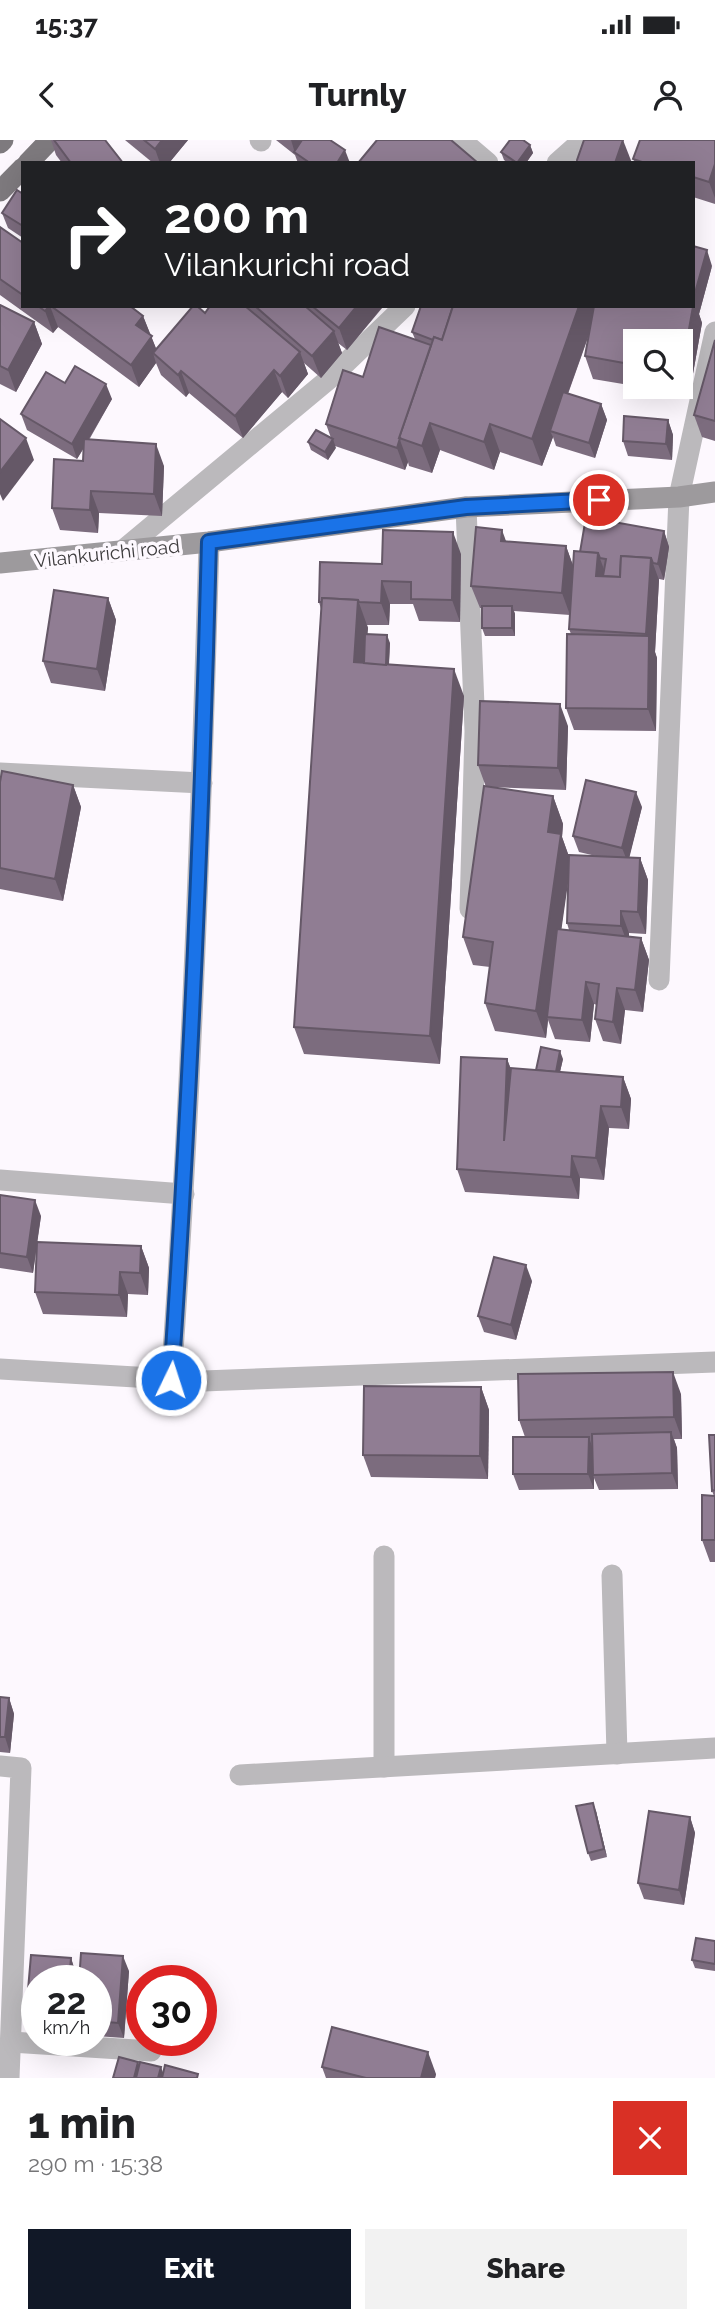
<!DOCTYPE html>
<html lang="en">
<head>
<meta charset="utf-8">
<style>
	:root { --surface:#fff; --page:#f2f2f2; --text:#202124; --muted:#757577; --accent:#111827 }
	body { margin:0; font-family:Raleway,sans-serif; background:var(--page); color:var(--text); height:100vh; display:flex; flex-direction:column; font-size:26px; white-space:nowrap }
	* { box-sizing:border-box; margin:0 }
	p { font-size:23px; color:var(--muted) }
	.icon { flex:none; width:38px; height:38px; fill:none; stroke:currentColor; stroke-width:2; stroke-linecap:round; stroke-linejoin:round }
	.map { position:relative; height:1938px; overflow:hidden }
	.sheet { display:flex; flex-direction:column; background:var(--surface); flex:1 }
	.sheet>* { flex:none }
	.top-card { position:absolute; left:21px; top:21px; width:674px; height:147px; border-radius:0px; box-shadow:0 7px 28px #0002; background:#202124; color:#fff; overflow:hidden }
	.fabs { position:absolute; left:623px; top:189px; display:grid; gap:14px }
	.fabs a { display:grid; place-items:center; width:70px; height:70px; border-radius:0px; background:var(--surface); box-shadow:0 7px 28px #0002; font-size:35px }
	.speed { position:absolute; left:21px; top:1825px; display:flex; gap:14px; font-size:35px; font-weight:700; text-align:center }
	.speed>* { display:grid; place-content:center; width:91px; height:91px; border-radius:50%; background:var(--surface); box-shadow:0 7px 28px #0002; line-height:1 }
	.speed small { font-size:18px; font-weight:400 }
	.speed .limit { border:10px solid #d22; background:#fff; color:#111 }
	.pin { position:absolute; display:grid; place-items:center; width:60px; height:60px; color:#fff; margin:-30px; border:4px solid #fff; border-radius:50%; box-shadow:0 2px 7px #0007 }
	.me { position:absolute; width:77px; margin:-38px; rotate:4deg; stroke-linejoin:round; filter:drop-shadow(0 0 5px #0008) }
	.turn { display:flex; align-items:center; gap:24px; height:147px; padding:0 28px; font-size:32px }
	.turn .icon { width:91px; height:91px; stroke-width:2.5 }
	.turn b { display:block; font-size:49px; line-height:60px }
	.round { display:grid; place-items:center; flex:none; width:74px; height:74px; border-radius:0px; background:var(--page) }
	.head { display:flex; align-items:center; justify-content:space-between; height:119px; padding:0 28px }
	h1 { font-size:42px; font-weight:800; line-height:52px }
	.button { display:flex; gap:14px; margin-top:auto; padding:14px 28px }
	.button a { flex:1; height:80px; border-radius:0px; background:var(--accent); color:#fff; font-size:28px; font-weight:800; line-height:80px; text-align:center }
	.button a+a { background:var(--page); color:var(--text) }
	.status { display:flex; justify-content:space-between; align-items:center; height:49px; padding:0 35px; background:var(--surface); direction:ltr }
	.status svg { height:19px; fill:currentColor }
	header { display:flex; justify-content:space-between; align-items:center; height:91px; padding:0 28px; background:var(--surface); font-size:32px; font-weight:800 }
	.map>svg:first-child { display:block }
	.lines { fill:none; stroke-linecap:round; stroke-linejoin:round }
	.minor { stroke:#bbb9bc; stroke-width:21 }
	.secondary { stroke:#9d9a9d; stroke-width:21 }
	.trunk { stroke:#7e7a7e; stroke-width:21 }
	.wall { fill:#7c6c7e; fill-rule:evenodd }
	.shaded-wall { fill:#655867 }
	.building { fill:#907d93; stroke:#655867; stroke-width:2 }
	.route-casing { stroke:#114b97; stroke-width:18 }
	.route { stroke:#1a73e8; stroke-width:12 }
	.labels { text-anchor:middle; stroke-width:7; stroke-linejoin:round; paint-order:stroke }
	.street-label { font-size:19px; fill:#3e3c3e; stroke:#fdf8fe }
</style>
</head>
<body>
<div class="status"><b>15:37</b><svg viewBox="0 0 49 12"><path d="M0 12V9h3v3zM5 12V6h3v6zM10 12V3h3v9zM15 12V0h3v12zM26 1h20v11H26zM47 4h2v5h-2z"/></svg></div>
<header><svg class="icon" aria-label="back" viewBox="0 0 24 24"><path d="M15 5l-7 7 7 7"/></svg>Turnly<svg class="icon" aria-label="person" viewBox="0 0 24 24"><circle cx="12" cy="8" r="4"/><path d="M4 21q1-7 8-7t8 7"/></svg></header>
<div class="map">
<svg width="715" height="1938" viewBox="0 0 715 1938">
	<rect width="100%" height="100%" fill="#fdf8fe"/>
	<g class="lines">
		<g class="minor">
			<path d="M260,0L261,1"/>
			<path d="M461,0L488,23"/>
			<path d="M557,23L583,0"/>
			<path d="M466,367L475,591L470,769"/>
			<path d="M122,411L329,239L405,166"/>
			<path d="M0,633L202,643"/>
			<path d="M659,840L679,357L715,192"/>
			<path d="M0,1040L184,1054"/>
			<path d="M0,1229L203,1241L715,1222"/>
			<path d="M171,1240C191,961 201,682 209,402"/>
			<path d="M384,1416V1627"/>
			<path d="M612,1435L617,1614"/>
			<path d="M0,1626L21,1628L9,1938"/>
			<path d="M240,1635L715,1608"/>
			<path d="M11,1902L151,1911"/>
		</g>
		<path class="secondary" d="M0,423L209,402L466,367L679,357L715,352"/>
		<g class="trunk">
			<path d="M0,3L3,0"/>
			<path d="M28,23L50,0"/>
			<path d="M0,51L23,28"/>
		</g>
	</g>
	<g class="wall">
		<path d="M51,0H105L123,23H62L56,15Z"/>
		<path d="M125,0H188L169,23H153Z"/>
		<path d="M276,0H330L350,23H298L295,15Z"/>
		<path d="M715,0V64L693,57V23H635L633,19Z"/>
		<path d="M530,5L533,13L526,23H508L504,20L501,12Z"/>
		<path d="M23,54V98L8,88L2,73Z"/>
		<path d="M0,87L23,103V166H130L143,176L156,209L205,173L210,166L383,167L347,210L338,203L342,213L321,238L304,223L308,234L288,258L282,252L243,298L189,253L186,257L161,235L156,223L139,247L58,187L53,193L0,155Z"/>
		<path d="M712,126L699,174L702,183L689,256L639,247H681V201H635V246L593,239L585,216L590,192L568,254L601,264L607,280L595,318L556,306L553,297L542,326L500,312L494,330L440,310L432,333L409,326L408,322L405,330L335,306L328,320L311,310L308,302L331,298L326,284L363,237L415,199L412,192L693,166Z"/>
		<path d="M0,165L34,182L42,204L16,252L0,244Z"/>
		<path d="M715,200V301L702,297L694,275Z"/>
		<path d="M65,243L112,259L89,300L164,326L162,376L99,373L98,393L60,390L52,368L83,321L84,308L77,319L27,290L21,274Z"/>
		<path d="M668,280L673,295L672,320L628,316L623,301Z"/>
		<path d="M664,391L669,407L664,440L659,439L655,512L657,518L656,591L574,590L566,568L571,494L569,489L570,475L514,471L515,474V496H485L482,488V468H480L471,446L506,401L566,406L573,426L580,412Z"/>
		<path d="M461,414L460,482L419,481L413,464H390L389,485H367L368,488L367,494L390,503L389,525L464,556L440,924L304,914L294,887L321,469L319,462L382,424Z"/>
		<path d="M108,458L116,480L105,551L51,543L43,521Z"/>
		<path d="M568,586L566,650L489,647L553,656L563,684L562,697L569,717L596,716L579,712L573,696L642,667L629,717L640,718L648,740L646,794L629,793V796L641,798L649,820L643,872L625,870L621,904L603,901L595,879L597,865L594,864L590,902L555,899L548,880L546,898L495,891L485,863L490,827L473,825L463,797L486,647L478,625ZM568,739L567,783L569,790L561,789Z"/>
		<path d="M0,642L73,645L81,667L63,761L0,749Z"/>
		<path d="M507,919L511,929L536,930L563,919L560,932L623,937L631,959L629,989L609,988L604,1040L580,1038L579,1059L465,1052L457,1029Z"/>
		<path d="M0,1055L41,1076L37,1102L141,1106L149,1128L148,1155L128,1154L127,1177L43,1174L35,1152L37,1104L33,1133L0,1128Z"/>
		<path d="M532,1141L516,1200L484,1192L478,1176Z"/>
		<path d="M481,1247L489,1270L488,1339L371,1337L363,1315Z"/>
		<path d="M681,1254L682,1299H674L677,1308L678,1349L599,1350L594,1338V1349L519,1350L513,1334L525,1297L519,1280Z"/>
		<path d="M715,1295V1422H710L702,1400L714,1356L712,1351Z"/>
		<path d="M0,1557L9,1558L14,1574L10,1613L0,1612Z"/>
		<path d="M596,1671L607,1717L591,1721L588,1713Z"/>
		<path d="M690,1677L695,1693L684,1765L644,1759L638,1743Z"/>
		<path d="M715,1801V1831L695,1828L692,1820Z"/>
		<path d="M31,1815L71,1818L76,1834V1841H37V1889L32,1888L26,1873Z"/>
		<path d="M129,1831L124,1898L96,1896V1841Z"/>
		<path d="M322,1927L436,1934L435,1938H326Z"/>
	</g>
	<g class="shaded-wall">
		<path d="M162,0H188L169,23H160L155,9Z"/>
		<path d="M291,0H310L295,13Z"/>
		<path d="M623,0L632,23H615Z"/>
		<path d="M530,5L533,13L526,23H517Z"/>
		<path d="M345,10L350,23H337Z"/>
		<path d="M715,24V58L709,42Z"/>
		<path d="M707,110L712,126L699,174L702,183L689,256L681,234L693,160Z"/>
		<path d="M49,166H50L58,187L53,193L45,171Z"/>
		<path d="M357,166H383L347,210L339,188Z"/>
		<path d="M579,166H599L554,292L550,291L553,297L542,326L532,299Z"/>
		<path d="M143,176L160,218L153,213L156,223L139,247L131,225L136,185Z"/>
		<path d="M34,182L42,204L16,252L8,230Z"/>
		<path d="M334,191L342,213L321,238L312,216Z"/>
		<path d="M300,212L308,234L288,258L280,236Z"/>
		<path d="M274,230L282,252L243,298L235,276Z"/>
		<path d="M181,231L189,253L186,257L178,235Z"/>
		<path d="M106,244L112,259L77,319L72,304Z"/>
		<path d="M601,264L607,280L595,318L589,303Z"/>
		<path d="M668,280L673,295L672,320L666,304Z"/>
		<path d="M430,283L440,310L432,333L422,306Z"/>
		<path d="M490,284L500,312L494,330L484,302Z"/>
		<path d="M26,298L34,320L3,361L0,354V332Z"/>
		<path d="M333,299L336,308L328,320L325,312Z"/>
		<path d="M400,300L408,322L405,330L397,308Z"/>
		<path d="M156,304L164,326L162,376L154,354Z"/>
		<path d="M91,351L99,373L98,393L90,370Z"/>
		<path d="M502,390L510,412L501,401Z"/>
		<path d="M664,391L669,407L664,440L658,424Z"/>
		<path d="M453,392L461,414L460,482L452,460Z"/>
		<path d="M566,406L574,428L570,475L562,453Z"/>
		<path d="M598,413L606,435V440L596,436Z"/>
		<path d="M651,418L659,440L655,512L657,518L656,591L648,569L649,501L646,494Z"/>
		<path d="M382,441L390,464L389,485L381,463Z"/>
		<path d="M108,458L116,480L105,551L97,529Z"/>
		<path d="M358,460L368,488L365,529L354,522Z"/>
		<path d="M512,466L515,474V496L512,488Z"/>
		<path d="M387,495L390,503L388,537L386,529Z"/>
		<path d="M454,529L464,556L440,924L430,896Z"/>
		<path d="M560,564L568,586L566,650L558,628Z"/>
		<path d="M73,645L81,667L63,761L55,739Z"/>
		<path d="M636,652L642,667L628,723L622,708Z"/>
		<path d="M553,656L563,684L562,697L571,722L549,877H547L548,880L546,898L536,871L548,692Z"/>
		<path d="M640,718L648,740L646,794L638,772Z"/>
		<path d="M621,771L629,793V808L621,786Z"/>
		<path d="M641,798L649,820L643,872L635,850Z"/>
		<path d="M586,842L594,864L590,902L582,880Z"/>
		<path d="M617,848L625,870L621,904L613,882Z"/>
		<path d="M560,911L563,919L557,944L555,936Z"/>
		<path d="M507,919L515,941L504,1001Z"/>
		<path d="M623,937L631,959L629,989L621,967Z"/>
		<path d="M601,966L609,988L604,1040L596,1018Z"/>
		<path d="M572,1016L580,1038L579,1059L571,1037Z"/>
		<path d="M35,1060L41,1076L33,1133L27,1117Z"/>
		<path d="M141,1106L149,1128L148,1155L140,1133Z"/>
		<path d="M526,1125L532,1141L516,1200L511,1185Z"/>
		<path d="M120,1132L128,1154L127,1177L119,1155Z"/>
		<path d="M673,1232L681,1254L682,1299L674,1277Z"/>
		<path d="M481,1247L489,1270L488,1339L480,1316Z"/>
		<path d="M671,1292L677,1308L678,1349L672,1333Z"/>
		<path d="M589,1297L594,1313L593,1335L594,1338V1349L588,1334Z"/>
		<path d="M9,1558L14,1574L10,1613L5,1597Z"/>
		<path d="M593,1663L596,1671L607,1717L604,1709Z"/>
		<path d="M690,1677L695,1693L684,1765L679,1750Z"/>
		<path d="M123,1816L129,1831L124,1898L118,1883Z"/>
		<path d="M71,1818L76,1834V1841H69Z"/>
		<path d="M428,1912L436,1934L435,1938H421Z"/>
		<path d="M138,1922L144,1938H134Z"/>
		<path d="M161,1927L165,1938H158Z"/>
	</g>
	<g class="building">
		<path d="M54,0H105L123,23H71Z"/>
		<path d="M144,0H162L155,9Z"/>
		<path d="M302,0H330L345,10L337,23H310L294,12Z"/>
		<path d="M377,0H451L478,23H358Z"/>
		<path d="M510,0H523L530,5L517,23L501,12Z"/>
		<path d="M584,0H623L615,23H576Z"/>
		<path d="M640,0H715V24L709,42L693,37V23H645L633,19Z"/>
		<path d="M17,50L23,54V86L2,73Z"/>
		<path d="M0,87L23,103V155L0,139Z"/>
		<path d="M693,106L707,110L693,160Z"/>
		<path d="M693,161H694L681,234V201H635V225L585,216L594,166H693Z"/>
		<path d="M0,165L34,182L8,230L0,226Z"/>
		<path d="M38,166H49L45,171Z"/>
		<path d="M51,166H130L143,176L136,185L152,196L131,225Z"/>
		<path d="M193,166H197L205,173L210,166H245L300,212L280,236L274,230L235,276L181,231L178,235L153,213Z"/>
		<path d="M255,166H305L334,191L312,216Z"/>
		<path d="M312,166H357L339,188Z"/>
		<path d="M421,166H453L442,200L434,197L433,200L412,192Z"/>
		<path d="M453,166H579L532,299L490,284L484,302L430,283L422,306L399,298L434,197L442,200Z"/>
		<path d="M379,187L431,205L399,298H400L397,308L326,284L343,230L363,237Z"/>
		<path d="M715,200V281L694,275Z"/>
		<path d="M75,226L106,244L72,304L21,274L46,232L65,243Z"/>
		<path d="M563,252L601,264L589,303L550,291Z"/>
		<path d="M624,276L668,280L666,304L623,301Z"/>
		<path d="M0,279L26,298L0,332Z"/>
		<path d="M316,290L333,299L325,312L308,302Z"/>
		<path d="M84,299L156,304L154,354L91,351L90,370L52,368L54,319L83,321Z"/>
		<path d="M586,377L664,391L658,424L653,423L651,418L621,416L620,437L603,436L606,419L600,418L598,413L580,412Z"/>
		<path d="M476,387L502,390L501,401L566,406L562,453L471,446Z"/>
		<path d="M383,390L453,392L452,460L411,459V442L382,441L381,463L359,462L358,460L322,458V462H319L320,422L382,424Z"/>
		<path d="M574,411L598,413L596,436L620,437L621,416L651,418L646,494L569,489Z"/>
		<path d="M54,450L108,458L97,529L43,521Z"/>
		<path d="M322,458L358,460L354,522L454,529L430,896L294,887Z"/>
		<rect x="482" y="466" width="30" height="22"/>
		<path d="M365,494L387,495L386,525L364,523Z"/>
		<path d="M567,494L649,496L648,569L566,568Z"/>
		<path d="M480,561L560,564L558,628L478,625Z"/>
		<path d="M2,631L73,645L55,739L0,728V642Z"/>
		<path d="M586,640L636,652L622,708L573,696Z"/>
		<path d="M484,646L553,656L548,692L561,694L536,871L485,863L493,802L463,797Z"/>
		<path d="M569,715L640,718L638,772L621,771V786L567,783Z"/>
		<path d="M557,789L641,798L635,850L617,848L613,882L595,879L599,844L586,842L582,880L547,877Z"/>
		<path d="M541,907L560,911L556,932L536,930Z"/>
		<path d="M461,917L507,919L504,1001L511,928L623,937L621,967L601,966L596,1018L572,1016L571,1037L457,1029Z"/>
		<path d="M0,1055L35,1060L27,1117L0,1113Z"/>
		<path d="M37,1102L141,1106L140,1133L120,1132L119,1155L35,1152Z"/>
		<path d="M494,1117L526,1125L511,1185L478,1176Z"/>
		<path d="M673,1232L674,1277L519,1280L518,1234Z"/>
		<path d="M364,1246L481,1247L480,1316L363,1315Z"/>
		<path d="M671,1292L672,1333L593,1335L592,1294Z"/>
		<path d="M709,1295H715V1350L712,1351Z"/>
		<path d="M513,1297H589L588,1334H513Z"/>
		<path d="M702,1355L715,1356V1400H702Z"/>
		<path d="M0,1557L9,1558L5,1597H0Z"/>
		<path d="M593,1663L604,1709L588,1713L576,1666Z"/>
		<path d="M649,1671L690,1677L679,1750L638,1743Z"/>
		<path d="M696,1798L715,1801V1824L692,1820Z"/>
		<path d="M81,1813L123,1816L118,1883L96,1881V1841H79Z"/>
		<path d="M31,1815L71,1818L69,1841H37V1874L26,1873Z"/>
		<path d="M332,1887L428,1912L421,1938H366L322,1927Z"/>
		<path d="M119,1917L138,1922L134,1938H113Z"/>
		<path d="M140,1922L161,1927L158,1938H136Z"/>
		<path d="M165,1925L198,1934L197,1938H162Z"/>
	</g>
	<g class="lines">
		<g class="route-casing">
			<path id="route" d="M171,1240C190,961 202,682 209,402L466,367L599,360"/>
		</g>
		<use href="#route" class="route"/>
	</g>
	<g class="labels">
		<g class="street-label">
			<text transform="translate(107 413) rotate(-6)" y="7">Vilankurichi road</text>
		</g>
	</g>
</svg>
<div class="fabs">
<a><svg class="icon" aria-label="search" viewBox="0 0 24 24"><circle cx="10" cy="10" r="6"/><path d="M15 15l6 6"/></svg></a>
</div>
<div class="speed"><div>22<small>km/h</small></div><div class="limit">30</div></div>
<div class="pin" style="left:599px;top:360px;background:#d93025"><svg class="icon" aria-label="arrive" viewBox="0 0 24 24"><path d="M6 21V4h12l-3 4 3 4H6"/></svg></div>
<svg class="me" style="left:171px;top:1240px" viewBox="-20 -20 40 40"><circle r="17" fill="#1a73e8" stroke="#fff" stroke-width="3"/><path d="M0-11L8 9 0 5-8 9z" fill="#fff"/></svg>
<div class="top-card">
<div class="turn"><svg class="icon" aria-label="right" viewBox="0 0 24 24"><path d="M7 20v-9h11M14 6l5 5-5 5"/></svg><div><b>200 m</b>Vilankurichi road</div></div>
</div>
</div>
<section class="sheet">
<div class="head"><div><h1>1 min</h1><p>290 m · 15:38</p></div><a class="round" style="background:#d93025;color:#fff"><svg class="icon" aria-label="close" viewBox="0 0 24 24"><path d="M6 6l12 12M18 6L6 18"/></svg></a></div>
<div class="button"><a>Exit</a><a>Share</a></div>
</section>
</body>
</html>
